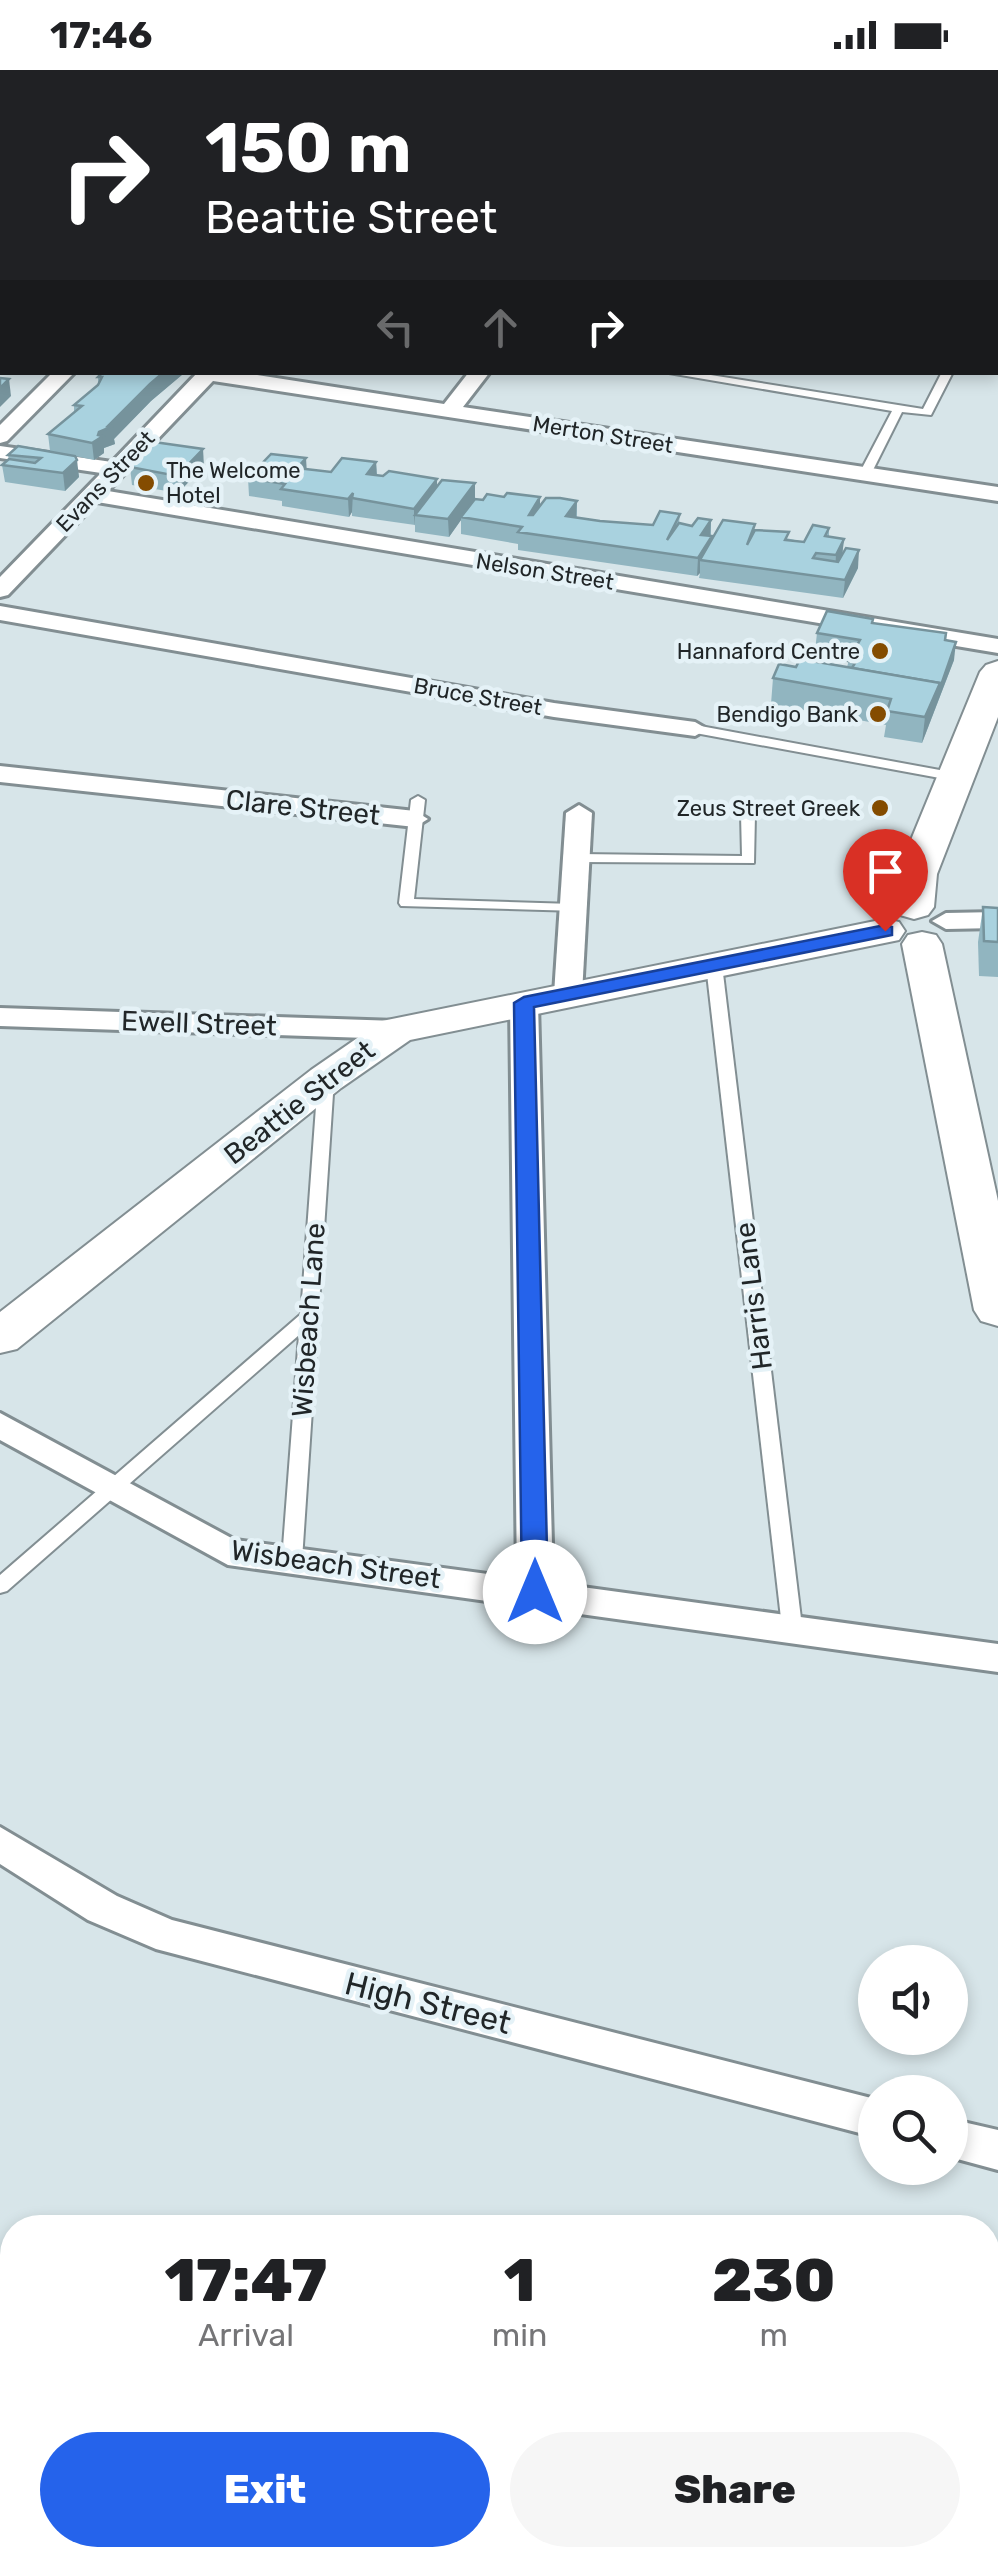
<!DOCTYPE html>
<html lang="en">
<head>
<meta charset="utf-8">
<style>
	:root { --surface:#fff; --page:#f6f6f6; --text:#202124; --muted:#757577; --accent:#2563eb }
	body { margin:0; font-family:Rubik,sans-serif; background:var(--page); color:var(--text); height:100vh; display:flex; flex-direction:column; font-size:38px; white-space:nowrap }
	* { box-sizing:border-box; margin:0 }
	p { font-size:32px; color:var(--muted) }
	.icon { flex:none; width:55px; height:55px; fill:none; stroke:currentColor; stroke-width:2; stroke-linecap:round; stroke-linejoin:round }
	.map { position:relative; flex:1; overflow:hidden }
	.panel { position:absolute; left:0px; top:2145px; width:1000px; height:352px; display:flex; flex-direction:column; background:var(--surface); border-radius:40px 40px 0 0; box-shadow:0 5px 15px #0003 }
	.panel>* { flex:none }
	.guide { position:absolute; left:0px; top:0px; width:1000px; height:305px; box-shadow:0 5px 15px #0003; background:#202124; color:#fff; overflow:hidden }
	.buttons { position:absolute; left:858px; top:1875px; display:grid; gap:20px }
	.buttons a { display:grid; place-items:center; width:110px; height:110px; border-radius:50%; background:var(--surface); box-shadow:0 5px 15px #0003; font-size:50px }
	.pin { position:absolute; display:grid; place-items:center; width:85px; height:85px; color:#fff; margin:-102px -42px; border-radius:50% 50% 50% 0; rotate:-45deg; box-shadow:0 0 10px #0007 }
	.pin .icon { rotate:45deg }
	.me { position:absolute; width:110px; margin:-55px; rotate:0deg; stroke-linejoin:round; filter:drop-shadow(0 0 8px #0008) }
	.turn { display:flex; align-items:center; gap:35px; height:210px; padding:0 40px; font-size:45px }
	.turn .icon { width:130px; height:130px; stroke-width:2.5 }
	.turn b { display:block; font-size:70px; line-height:85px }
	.lanes { display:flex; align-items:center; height:95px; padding:0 40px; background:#0003; justify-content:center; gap:50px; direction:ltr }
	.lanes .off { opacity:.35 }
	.eta { display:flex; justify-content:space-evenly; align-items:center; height:170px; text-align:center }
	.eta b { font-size:60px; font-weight:800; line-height:70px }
	.action { display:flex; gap:20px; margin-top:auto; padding:20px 40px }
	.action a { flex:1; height:115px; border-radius:60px; background:var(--accent); color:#fff; font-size:40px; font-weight:800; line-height:115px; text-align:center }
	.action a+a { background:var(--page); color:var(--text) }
	.status { display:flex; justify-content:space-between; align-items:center; height:70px; padding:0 50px; background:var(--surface); direction:ltr }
	.status svg { height:28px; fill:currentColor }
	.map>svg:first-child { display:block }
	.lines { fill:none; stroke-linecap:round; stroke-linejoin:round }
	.lane-casing { stroke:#828e92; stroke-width:4 }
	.street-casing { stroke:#828e92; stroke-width:6 }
	.secondary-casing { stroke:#828e92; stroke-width:4 }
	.highway-casing { stroke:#828e92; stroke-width:5 }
	.lane { fill:#fff; fill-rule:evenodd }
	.street { fill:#fff; fill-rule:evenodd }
	.secondary { fill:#fff; fill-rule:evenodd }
	.highway { fill:#fff; fill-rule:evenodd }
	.wall { fill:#91b5c0 }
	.shaded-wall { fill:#76939c }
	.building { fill:#a9d2df; stroke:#76939c; stroke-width:2.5 }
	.route { fill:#2563eb; stroke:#184099; stroke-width:2.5 }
	.poi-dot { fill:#844c00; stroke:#e5f2f7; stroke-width:4 }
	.labels { text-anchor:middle; stroke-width:9; stroke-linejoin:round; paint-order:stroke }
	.far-street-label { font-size:22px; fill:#212628; stroke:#e5f2f7 }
	.far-poi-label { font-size:22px; fill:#212628; stroke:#e5f2f7; text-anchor:end }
	.street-label { font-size:28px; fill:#212628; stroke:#e5f2f7 }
	.near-street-label { font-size:32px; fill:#212628; stroke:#e5f2f7 }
</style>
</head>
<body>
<div class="status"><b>17:46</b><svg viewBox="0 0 49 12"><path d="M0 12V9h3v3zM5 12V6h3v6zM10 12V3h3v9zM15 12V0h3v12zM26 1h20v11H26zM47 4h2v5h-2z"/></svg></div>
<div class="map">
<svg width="998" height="2497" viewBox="0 0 998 2497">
	<rect width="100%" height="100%" fill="#d7e5e9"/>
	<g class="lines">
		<g class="lane-casing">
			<g id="lane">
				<path d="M663,302H692L923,339L942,302H953L931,345L902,342L871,404L865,407L859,404L892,341Z"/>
				<path d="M695,655L956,703L963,707L956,711L690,662L688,659Z"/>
				<path d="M418,726L425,730L414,829L573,834L578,835V841L401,836L399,833L411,730Z"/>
				<path d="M748,740L755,744L754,793L579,792L572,788L579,784L742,786L741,744Z"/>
				<path d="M714,890L722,895L802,1557L799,1562L792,1565L785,1562L782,1557L706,895Z"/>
				<path d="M326,1004L334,1009L302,1490L299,1495H285L282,1490L299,1265L7,1521L0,1523V1505L301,1244L318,1009Z"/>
			</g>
		</g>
		<g class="street-casing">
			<g id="street">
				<rect x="0" y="203" width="2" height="12"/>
				<path d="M53,302H75L7,371L0,373V355Z"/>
				<path d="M198,302H238L444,334L469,302H490L463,337L998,417V431L213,311L108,421L998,569V583L97,432L8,525L0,527V507L101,403L0,388V376L112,392Z"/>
				<path d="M0,536L554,633L695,652L707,659L695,666L554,647L0,550Z"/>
				<path d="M0,696L415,741L428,749L415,757L0,712Z"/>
				<path d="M579,735L592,743L582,924L578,930H558L554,924L566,743Z"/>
				<path d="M998,842V858L946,859L932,851L946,843Z"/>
				<path d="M524,924L534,927L538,933L553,1513L998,1574V1602L228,1495L0,1370V1343L235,1470L517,1508L510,933L514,927Z"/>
				<path d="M0,938L397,951L407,954L411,960L407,966L397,969L0,956Z"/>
				<path d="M0,1757L117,1826L172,1850L875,2029V2067L156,1879L88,1850L0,1794Z"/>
				<path d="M950,2049L998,2060V2100L950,2087Z"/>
				<path d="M0,2256L12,2261V2306L0,2301Z"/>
				<path d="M390,2485H457L462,2497H395Z"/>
			</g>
		</g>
		<g class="secondary-casing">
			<g id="secondary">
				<path d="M998,591V647L937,804L934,837L928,845L914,849L900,845L894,837L897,804L980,602L986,595Z"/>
				<path d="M885,849L899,852L905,861L899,870L410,970L341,1018L17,1279L0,1283V1242L311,1000L382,951Z"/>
				<path d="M922,862L936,865L942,874L998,1131V1256L981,1251L974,1240L902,874L908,865Z"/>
			</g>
		</g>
		<g class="highway-casing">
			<g id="highway">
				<path d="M481,0H519L520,2H483Z"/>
				<path d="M545,0H583L584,2H547Z"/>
			</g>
		</g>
		<use href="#lane" class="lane"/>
		<use href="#street" class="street"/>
		<use href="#secondary" class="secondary"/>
		<use href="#highway" class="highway"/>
	</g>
	<g class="wall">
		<path d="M608,0H645L641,2H619Z"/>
		<path d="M675,0H765L760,2H675Z"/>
		<path d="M101,302H183V304L151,331L114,369L115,374L104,378V383L94,390L75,386L79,407L65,421L5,412L2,395L9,390L8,385L50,381L48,364L74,342V335L98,315V307Z"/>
		<path d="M306,388V399L331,402L376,392L377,405L437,409V417L475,413V429L540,427V437L577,431V447L600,451L653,455L680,444L679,453L692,456L711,450V471L755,454L754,461L804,472L829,458V467L844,469L842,485L858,498L843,528L699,508L700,503L697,506L518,480V474L461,464V450L449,467L415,462V455L352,446V442L349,447L282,436V431L249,426L248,408Z"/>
		<path d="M204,396L178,423L132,415L130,397Z"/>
		<path d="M872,553L945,570L954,590L922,673L884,667L886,655L771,634L773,608L796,597H847L850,587L815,581L817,563Z"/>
		<path d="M983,837L998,838V907L979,906L978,872Z"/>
	</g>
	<g class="shaded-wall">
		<path d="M728,0H765L760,2H723Z"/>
		<path d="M164,302H183V304L151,331L114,369L115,374L104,378V383L94,390L92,373L99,362L108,356L150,314Z"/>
		<path d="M9,309L11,326L0,337V318Z"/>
		<path d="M203,379L204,396L178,423L177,406Z"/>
		<path d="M306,388L307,405L297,398Z"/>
		<path d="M77,390L79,407L65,421L63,403Z"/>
		<path d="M376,392L377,409L367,404Z"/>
		<path d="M437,409V426L415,445L414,456V439Z"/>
		<path d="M475,413V431L461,447V450L449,467L448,449Z"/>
		<path d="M353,423L352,442L349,447L348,429Z"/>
		<path d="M540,427V445H529Z"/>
		<path d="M577,431L576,448L566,446Z"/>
		<path d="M711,450L710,468L701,465Z"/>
		<path d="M712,466L711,484L700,490V503L697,506L698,488Z"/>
		<path d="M844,469L842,487L835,503L836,485Z"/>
		<path d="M859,480L858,498L843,528L845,510Z"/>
		<path d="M956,572L954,590L922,673L925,647Z"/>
	</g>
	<g class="building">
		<path d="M687,0H728L723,2H698Z"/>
		<path d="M103,302H164L150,314L108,356H113L99,362L98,365L103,366L92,373L48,364L82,336L74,335L98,315L102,307H98Z"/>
		<path d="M0,308L9,309L0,318Z"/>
		<path d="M154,372L203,379L177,406L130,397Z"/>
		<path d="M18,376L75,386L77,390L63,403L2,395L9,389L35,393L41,388L8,385Z"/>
		<path d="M271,384L306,388L297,398L331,402L342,388L376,392L367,404L383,406L389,401L437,409L414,439L352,428L353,423L348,429L281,419L285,414L248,408Z"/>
		<path d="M442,410L475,413L448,449L415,445Z"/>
		<path d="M507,423L540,427L529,445H533L546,428H560L577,431L566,446L600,451L653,455L660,441L680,444L667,470L679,453L692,456L698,448L711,450L701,465L712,466L698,488L518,462L522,457L461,447L475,429L483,430L487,424L504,427Z"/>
		<path d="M723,450L755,454L747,475L755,460L789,462L785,470L804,472L813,455L829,458L825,466L844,469L836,485L816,483L813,488L838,492L846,478L859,480L845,510L700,490Z"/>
		<path d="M827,541L873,549L872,553L946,563L945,570L956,572L939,621L940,613L852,598L855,593L848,591L860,570L817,563Z"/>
		<path d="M800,589L940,613L925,647L887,641L891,629L773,608L779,594L796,597Z"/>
		<path d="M983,837L998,838V872L984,871Z"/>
	</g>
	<path class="route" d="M885,855L892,857V865L534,937L548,1522L544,1529H526L522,1522L514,933L524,927Z"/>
	<g class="poi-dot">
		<circle cx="146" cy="413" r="10"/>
		<circle cx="880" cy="581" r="10"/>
		<circle cx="878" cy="644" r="10"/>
		<circle cx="880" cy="738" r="10"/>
	</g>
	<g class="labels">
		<g class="far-street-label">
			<text transform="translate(603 364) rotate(9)" y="8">Merton Street</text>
			<text transform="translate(105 411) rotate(-46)" y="8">Evans Street</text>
			<text transform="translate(545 501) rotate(9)" y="8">Nelson Street</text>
			<text transform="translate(478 626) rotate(10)" y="8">Bruce Street</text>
		</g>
		<g class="far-poi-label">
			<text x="166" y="408" text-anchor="start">The Welcome<tspan x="166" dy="25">Hotel</tspan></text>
			<text x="860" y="589">Hannaford Centre</text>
			<text x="858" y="652">Bendigo Bank</text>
			<text x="860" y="746">Zeus Street Greek</text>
		</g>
		<g class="street-label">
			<text transform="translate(303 737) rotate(6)" y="10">Clare Street</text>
			<text transform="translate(199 953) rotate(2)" y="10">Ewell Street</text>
			<text transform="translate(299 1032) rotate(-38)" y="10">Beattie Street</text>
			<text transform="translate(753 1226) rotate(-97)" y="10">Harris Lane</text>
			<text transform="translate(308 1250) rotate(-86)" y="10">Wisbeach Lane</text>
			<text transform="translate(336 1494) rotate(8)" y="10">Wisbeach Street</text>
		</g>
		<g class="near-street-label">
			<text transform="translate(428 1933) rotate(14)" y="11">High Street</text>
		</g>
	</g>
</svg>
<div class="buttons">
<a><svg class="icon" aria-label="sound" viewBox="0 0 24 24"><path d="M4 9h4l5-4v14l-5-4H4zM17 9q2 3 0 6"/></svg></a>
<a><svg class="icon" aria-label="search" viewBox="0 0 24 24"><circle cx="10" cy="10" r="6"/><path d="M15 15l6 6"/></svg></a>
</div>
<div class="pin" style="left:885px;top:861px;background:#d93025"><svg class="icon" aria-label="arrive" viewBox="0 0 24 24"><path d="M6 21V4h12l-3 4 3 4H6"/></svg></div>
<svg class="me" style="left:535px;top:1522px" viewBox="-20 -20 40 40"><circle r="19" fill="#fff"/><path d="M0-13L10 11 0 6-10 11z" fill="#2563eb"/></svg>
<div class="guide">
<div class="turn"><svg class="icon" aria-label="right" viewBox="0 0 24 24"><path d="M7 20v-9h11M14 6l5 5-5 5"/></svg><div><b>150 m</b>Beattie Street</div></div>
<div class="lanes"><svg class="icon off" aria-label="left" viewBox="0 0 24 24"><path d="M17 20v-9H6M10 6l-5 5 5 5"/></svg><svg class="icon off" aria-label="ahead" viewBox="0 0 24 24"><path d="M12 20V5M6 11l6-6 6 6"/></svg><svg class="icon" aria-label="right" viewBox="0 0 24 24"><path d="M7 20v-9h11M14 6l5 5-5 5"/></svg></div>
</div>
<section class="panel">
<div class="eta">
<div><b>17:47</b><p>Arrival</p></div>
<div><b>1</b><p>min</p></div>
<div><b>230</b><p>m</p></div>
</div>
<div class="action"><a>Exit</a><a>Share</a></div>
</section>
</div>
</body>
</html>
